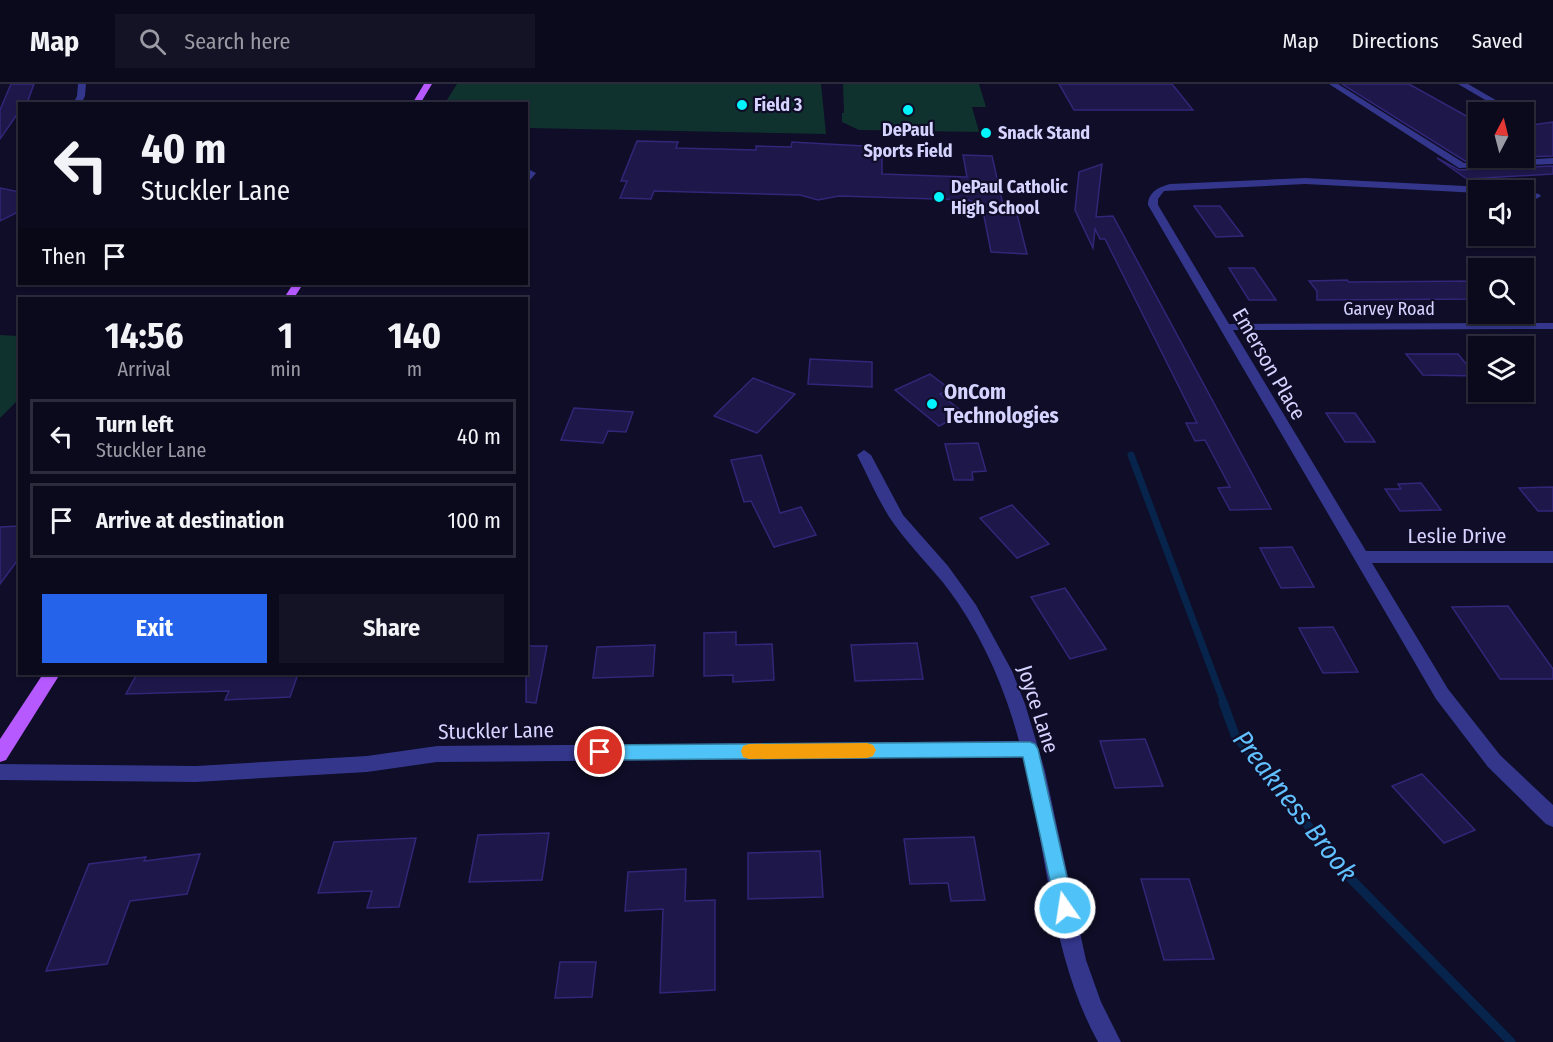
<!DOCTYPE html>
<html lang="en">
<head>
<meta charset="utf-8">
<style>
	:root { --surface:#0b0a1d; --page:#141326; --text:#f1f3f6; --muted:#9a9aa4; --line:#2b2b3b; --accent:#2563eb }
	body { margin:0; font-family:"Fira Sans Condensed",sans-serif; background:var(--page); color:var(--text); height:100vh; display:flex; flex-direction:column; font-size:22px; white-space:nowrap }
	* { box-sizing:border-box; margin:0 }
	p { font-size:20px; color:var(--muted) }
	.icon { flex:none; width:33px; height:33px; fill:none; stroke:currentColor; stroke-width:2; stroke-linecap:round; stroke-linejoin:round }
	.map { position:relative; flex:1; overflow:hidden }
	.sheet { position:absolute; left:18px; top:213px; width:510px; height:378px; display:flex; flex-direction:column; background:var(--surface); border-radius:0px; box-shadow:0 2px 4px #0004,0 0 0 2px var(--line) }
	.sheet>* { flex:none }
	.hud { position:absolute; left:18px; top:18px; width:510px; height:183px; border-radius:0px; box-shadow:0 2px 4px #0004,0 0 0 2px var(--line); background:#0b0a1d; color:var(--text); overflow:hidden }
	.needle { width:39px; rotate:7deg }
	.buttons { position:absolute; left:1468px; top:18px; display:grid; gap:12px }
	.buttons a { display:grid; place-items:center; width:66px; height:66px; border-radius:0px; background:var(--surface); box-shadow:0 2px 4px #0004,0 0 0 2px var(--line); font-size:30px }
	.pin { position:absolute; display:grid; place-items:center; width:51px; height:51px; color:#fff; margin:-26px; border:3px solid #fff; border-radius:50%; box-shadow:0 2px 6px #0007 }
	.me { position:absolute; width:66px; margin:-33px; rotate:347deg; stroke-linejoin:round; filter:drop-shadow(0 0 4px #0008) }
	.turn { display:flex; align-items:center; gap:21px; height:126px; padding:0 24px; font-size:27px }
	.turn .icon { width:78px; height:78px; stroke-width:2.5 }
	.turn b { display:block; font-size:42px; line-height:51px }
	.then { display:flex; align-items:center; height:57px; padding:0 24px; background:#0003; gap:12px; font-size:22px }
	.eta { display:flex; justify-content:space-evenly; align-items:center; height:102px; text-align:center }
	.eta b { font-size:36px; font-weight:700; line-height:42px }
	.primary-button { display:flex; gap:12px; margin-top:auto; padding:12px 24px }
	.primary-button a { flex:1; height:69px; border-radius:0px; background:var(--accent); color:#fff; font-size:24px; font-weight:700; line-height:69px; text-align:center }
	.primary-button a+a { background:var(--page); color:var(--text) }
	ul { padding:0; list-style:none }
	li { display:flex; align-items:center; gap:18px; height:75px; margin:0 12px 9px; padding:0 12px; border:3px solid var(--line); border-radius:0px }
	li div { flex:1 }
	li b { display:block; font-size:22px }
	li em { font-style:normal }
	header { display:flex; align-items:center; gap:36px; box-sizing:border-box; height:84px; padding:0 30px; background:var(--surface); border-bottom:2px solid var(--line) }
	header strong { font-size:28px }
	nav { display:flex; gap:33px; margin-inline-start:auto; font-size:21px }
	.search { width:420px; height:54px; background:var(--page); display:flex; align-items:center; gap:15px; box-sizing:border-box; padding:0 21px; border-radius:0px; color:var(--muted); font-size:22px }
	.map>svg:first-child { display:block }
	.green { fill:#0f322e }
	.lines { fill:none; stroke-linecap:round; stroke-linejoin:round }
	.stream-far1 { stroke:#07254c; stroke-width:7 }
	.stream { stroke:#07254c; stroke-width:9 }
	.building { fill:#1e174a; stroke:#312678; stroke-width:1.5 }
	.minor { fill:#33368b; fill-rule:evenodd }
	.major { fill:#b65aff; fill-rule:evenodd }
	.route { fill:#4fc3f7; stroke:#337fa1; stroke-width:1.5 }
	.slow { fill:#f59e0b }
	.poi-dot { fill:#00f5fe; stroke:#0f0d27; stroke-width:2 }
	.labels { text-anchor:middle; stroke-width:4.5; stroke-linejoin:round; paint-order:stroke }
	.far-poi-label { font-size:18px; font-weight:bold; fill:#d5d3ff; stroke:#0f0d27; text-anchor:start }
	.far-street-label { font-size:18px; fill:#d5d3ff; stroke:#0f0d27 }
	.street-label { font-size:21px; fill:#d5d3ff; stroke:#0f0d27 }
	.poi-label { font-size:21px; font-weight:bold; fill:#d5d3ff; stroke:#0f0d27; text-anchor:start }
	.near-water-label { font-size:27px; font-style:italic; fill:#61c0ff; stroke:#0f0d27 }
</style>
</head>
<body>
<header>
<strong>Map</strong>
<div class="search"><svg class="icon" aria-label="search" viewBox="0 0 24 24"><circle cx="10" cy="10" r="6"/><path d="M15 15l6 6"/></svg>Search here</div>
<nav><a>Map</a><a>Directions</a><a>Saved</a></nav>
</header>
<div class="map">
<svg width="1553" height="958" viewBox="0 0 1553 958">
	<rect width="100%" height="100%" fill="#0f0d27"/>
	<g class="green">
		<path d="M457,0H821L826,50L527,44L526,20L445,19Z"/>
		<path d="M843,0H979L986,23H972L979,48L859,46L842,38V29H844Z"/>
		<path d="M0,251L19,252L20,314L0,334Z"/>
	</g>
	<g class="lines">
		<path class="stream-far1" d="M1131,371L1224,619"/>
		<path class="stream" d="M1223,618L1235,651L1351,795L1511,958"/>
	</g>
	<g class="building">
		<path d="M11,0H34L27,19L20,20V26L0,55V26Z"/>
		<path d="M1059,0H1172L1193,26H1074Z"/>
		<path d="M1342,0H1409L1479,39V74H1522L1465,77Z"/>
		<path d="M1553,38V72L1524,73V42Z"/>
		<path d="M637,57L678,58L676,64L756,66V62L791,63L792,58L882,63V90L967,93L963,71L992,72L1004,125L1016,126L1027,170L991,168L982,122L969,116L839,112L818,116L800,111L654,107L651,115L620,114L627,97H621Z"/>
		<path d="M1437,74L1459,86L1553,82V90L1467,95Z"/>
		<path d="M1102,80L1096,133L1113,132L1271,425L1230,426L1218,404L1230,403L1205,356L1195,357L1186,339H1197L1105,155H1100L1095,145L1093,164L1075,126L1079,88Z"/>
		<path d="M0,104L20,108V127L0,137Z"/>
		<path d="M1194,122H1220L1243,152L1216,153Z"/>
		<path d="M1229,184H1254L1276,216H1249Z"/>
		<path d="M1347,196L1349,198L1479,197V215L1317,216V207L1309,197Z"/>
		<path d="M1406,270H1458L1476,292L1423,291Z"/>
		<path d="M810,275L872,278V303L808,300Z"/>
		<path d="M930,290L950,305L940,310L964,329L939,342L895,306Z"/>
		<path d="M753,294L795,310L757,349L714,332Z"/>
		<path d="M574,324L633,328L626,348L608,347L603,359L561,356Z"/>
		<path d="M1326,329H1355L1375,358H1345Z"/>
		<path d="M978,359L986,387L972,388L973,396H954L945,360Z"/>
		<path d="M761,371L780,429L801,423L816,451L774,463L751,417L744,418L731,376Z"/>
		<path d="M1421,399L1441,426L1400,427L1385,405H1401L1398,400Z"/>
		<path d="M1553,403V427H1538L1519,404Z"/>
		<path d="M1012,421L1049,460L1017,474L980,434Z"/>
		<path d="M20,442V473L0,500V443Z"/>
		<path d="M1292,463L1314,503L1281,504L1260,464Z"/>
		<path d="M1065,504L1106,565L1070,575L1031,513Z"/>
		<path d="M1508,522L1553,585V595H1500L1452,523Z"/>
		<path d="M1333,543L1358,588L1323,589L1299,544Z"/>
		<path d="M736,548V561L772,560L774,596L733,598V591L704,592V549Z"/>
		<path d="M917,559L923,595L855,597L851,561Z"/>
		<path d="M655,561L653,592L593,594L597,563Z"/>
		<path d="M526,562H547L536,619L526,618Z"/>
		<path d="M137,590H298L290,613L225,616L229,607L126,610Z"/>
		<path d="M1145,655L1163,702L1115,704L1100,657Z"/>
		<path d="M1422,690L1475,746L1444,759L1392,702Z"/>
		<path d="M549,749L542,796L469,798L478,751Z"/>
		<path d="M974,753L985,816L951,817L948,799L910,800L904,755Z"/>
		<path d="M416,754L399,823L367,824L372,807L318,809L334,758Z"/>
		<path d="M820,767L823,813L748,815V769Z"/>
		<path d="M200,770L187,810L130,817L107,880L46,887L89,780L146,773L144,777Z"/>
		<path d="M686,785L685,817L715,816V906L660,909L663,825L625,827L628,788Z"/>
		<path d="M1141,795H1189L1214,875L1164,876Z"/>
		<path d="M560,878H596L592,913L555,914Z"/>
	</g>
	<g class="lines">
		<g class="minor">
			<path d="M78,0H86L85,12L81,20H73L77,12Z"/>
			<path d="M1329,0H1338L1464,79L1553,74V80L1459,84Z"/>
			<path d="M1458,0H1468L1506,22L1499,24Z"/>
			<path d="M526,84L536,89L526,101Z"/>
			<path d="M1305,94L1485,103L1490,106H1479V109L1305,100L1164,107L1158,115V121L1229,240L1553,239V245L1233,246L1366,467H1553V479H1372L1448,605L1500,671L1553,721V743L1546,740L1488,683L1436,615L1148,121C1148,108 1159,103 1170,100Z"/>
			<path d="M1524,107L1539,110L1541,112L1536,115L1524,113Z"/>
			<path d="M864,366L871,371L903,431L948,482L976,521L1012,587L1025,620L1045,687L1086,876L1101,918L1121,958H1098C1051,873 1047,766 1023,673L437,678L367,688L196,698L0,696V680L196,682L367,672L437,662L1019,657C1006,608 986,561 958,519C939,490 914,468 894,440C879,419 869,394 857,371Z"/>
		</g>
		<g class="major">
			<path d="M424,0H432L420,20H412Z"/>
			<path d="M293,200H303L294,214H284Z"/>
			<path d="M43,590H60L6,676L0,678V655Z"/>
		</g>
	</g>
	<path class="route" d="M1030,658L1035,660L1038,665L1074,824L1071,830L1065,833L1058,830L1056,824L1023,673L600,676L594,674L592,668L594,663L600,661Z"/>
	<path class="slow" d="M867,659L873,661L876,666L873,672L867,674L749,675L743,673L741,667L743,662L749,660Z"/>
	<g class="poi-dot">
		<circle cx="742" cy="21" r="6"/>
		<circle cx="908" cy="26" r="6"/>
		<circle cx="986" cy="49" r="6"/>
		<circle cx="939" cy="113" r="6"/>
		<circle cx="932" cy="320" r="6"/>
	</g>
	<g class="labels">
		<g class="far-poi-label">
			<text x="754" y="27">Field 3</text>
			<text x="908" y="52" text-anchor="middle">DePaul<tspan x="908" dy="21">Sports Field</tspan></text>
			<text x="998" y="55">Snack Stand</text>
			<text x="951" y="109">DePaul Catholic<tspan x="951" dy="21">High School</tspan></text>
		</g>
		<g class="far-street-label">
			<text x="1389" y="231">Garvey Road</text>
		</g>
		<g class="street-label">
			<text transform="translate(1269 280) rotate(60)" y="7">Emerson Place</text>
			<text x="1457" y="459">Leslie Drive</text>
			<text transform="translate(1038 625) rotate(72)" y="7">Joyce Lane</text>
			<text transform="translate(496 647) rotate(-1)" y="7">Stuckler Lane</text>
		</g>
		<g class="poi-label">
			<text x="944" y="315">OnCom<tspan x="944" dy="24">Technologies</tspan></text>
		</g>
		<g class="near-water-label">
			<text transform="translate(1295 722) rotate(52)" y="9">Preakness Brook</text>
		</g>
	</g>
</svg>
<div class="buttons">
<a><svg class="needle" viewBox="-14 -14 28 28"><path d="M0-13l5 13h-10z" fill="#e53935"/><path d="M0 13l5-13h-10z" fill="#9a9aa4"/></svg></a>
<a><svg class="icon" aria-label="sound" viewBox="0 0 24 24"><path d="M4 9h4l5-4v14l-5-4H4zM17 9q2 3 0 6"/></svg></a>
<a><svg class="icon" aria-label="search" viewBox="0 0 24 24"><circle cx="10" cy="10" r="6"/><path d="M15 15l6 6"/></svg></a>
<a><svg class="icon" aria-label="layers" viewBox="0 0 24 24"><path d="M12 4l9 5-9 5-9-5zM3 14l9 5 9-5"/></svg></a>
</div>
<div class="pin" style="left:600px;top:668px;background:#d93025"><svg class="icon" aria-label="arrive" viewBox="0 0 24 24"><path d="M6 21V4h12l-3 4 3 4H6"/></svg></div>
<svg class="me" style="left:1065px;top:824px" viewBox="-20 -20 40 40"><circle r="17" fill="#4fc3f7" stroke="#fff" stroke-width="3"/><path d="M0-11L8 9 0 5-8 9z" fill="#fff"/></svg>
<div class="hud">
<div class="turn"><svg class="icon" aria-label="left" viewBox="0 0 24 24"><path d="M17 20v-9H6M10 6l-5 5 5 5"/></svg><div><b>40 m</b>Stuckler Lane</div></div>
<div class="then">Then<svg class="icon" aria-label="arrive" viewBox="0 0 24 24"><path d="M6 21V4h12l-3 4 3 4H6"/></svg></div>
</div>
<section class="sheet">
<div class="eta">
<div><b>14:56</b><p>Arrival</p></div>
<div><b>1</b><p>min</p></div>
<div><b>140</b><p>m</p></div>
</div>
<ul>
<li><svg class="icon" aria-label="left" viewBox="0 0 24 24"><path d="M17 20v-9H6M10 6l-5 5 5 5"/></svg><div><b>Turn left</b><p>Stuckler Lane</p></div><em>40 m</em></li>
<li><svg class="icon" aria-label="arrive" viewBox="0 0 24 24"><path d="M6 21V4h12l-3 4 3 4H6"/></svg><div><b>Arrive at destination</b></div><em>100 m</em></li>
</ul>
<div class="primary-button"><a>Exit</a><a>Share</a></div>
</section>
</div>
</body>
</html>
